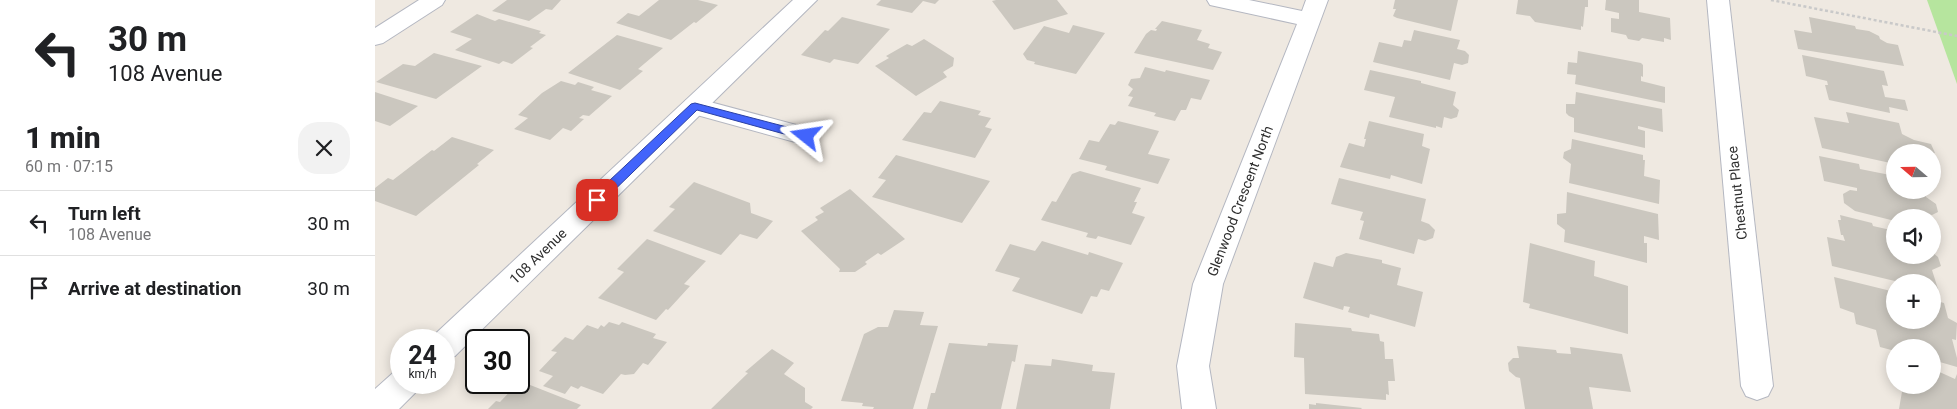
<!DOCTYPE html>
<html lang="en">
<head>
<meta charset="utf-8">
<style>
	:root { --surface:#fff; --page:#f2f2f2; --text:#202124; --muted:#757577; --line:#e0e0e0 }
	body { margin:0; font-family:Roboto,sans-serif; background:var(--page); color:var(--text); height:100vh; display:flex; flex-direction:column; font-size:19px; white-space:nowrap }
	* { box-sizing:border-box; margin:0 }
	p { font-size:16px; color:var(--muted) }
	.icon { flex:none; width:28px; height:28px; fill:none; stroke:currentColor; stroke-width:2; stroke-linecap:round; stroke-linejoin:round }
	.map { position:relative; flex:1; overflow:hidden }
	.sheet { display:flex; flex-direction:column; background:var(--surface); width:375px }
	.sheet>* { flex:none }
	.hud { background:#fff; color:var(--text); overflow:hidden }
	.needle { width:32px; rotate:290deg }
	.controls { position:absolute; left:1511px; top:144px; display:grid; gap:10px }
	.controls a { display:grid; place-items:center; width:55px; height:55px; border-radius:50%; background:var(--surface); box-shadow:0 2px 12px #0003; font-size:25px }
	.speed { position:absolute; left:15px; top:329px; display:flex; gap:10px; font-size:25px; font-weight:700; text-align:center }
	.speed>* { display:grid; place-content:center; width:65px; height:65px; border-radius:50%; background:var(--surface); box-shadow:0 2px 12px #0003; line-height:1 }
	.speed small { font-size:12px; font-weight:400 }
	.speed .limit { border:2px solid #111; border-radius:8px; background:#fff; color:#111 }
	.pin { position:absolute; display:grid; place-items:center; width:42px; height:42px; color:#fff; margin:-21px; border-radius:10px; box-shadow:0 2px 8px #0006 }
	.me { position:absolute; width:55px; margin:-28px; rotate:285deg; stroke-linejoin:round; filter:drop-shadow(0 0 4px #0008) }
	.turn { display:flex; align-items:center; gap:18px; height:105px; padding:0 25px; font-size:22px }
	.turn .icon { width:65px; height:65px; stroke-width:2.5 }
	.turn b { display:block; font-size:35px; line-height:42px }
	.round { display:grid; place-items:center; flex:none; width:52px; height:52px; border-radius:20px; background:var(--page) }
	.overview { display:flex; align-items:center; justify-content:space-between; height:85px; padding:0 25px }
	h1 { font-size:30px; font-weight:800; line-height:38px }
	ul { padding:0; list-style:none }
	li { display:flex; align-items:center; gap:15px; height:65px; padding:0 25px; border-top:1px solid var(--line) }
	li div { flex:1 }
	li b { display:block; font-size:19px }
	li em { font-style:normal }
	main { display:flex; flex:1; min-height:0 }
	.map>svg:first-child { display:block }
	.green { fill:#b6e59e }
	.building { fill:#cbc7bf }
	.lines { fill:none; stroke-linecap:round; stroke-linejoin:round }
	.minor-casing { stroke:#b4b7c1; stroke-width:2 }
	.tertiary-casing { stroke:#b4b7c1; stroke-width:2 }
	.path { stroke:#c9c9c9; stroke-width:2.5; stroke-dasharray:3 2.5; stroke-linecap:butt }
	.minor { fill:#fff; fill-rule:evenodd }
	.tertiary { fill:#fff; fill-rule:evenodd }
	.route { fill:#4264fb; stroke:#2b41a3 }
	.labels { text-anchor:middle; stroke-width:5; stroke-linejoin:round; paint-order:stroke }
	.street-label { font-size:14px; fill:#2e2e2e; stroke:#fff }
</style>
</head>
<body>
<main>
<section class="sheet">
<div class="hud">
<div class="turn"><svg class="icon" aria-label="left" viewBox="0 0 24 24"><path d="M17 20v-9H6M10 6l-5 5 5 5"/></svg><div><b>30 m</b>108 Avenue</div></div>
</div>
<div class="overview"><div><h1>1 min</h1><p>60 m · 07:15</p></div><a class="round"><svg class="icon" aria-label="close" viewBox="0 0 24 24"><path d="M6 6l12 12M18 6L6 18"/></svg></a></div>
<ul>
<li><svg class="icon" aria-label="left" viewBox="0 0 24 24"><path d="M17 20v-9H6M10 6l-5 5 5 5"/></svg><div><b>Turn left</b><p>108 Avenue</p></div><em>30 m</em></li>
<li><svg class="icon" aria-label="arrive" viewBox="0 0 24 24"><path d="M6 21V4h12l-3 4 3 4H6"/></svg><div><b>Arrive at destination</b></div><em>30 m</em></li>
</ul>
</section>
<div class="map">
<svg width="1582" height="409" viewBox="0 0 1582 409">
	<rect width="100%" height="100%" fill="#efe9e1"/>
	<path class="green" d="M1552,0H1582V84Z"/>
	<g class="building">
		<path d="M132,0H186L177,10L171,9L154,21L117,11Z"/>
		<path d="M284,0H323L343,5L321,23L319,22L296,40L241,23L253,13L264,16Z"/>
		<path d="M506,0H564L560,4L548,1L537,13L501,5Z"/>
		<path d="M621,0H682L693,14L639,30L617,1Z"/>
		<path d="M1020,0H1083L1076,31L1022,18L1018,16L1021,9H1018Z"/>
		<path d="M1143,0H1213V7H1210L1208,27L1206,26V30L1160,22L1155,16L1141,14Z"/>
		<path d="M1231,0H1264V12L1295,18L1296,40L1289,38V42L1267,38L1264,41L1253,39L1251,35L1236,32V18L1244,19V13L1230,10Z"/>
		<path d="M102,14L120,21L124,19L166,31L164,33L171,35L155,47L158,48L137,64L128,61L124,64L80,50L97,39L75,32Z"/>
		<path d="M467,17L515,29L483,64L459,59L455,63L426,55L450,30L453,31Z"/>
		<path d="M1434,17L1480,26L1481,29L1494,31L1504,36L1505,39L1512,43L1523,45L1529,66L1423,49L1419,30L1437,33Z"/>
		<path d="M787,21L827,30L822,40L835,44L833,48L847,52L838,70L759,53L771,34L776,30L781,31L782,29H780Z"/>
		<path d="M698,25L730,33L701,74L659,64L660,62L652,60L648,54L669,26L694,33Z"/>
		<path d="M1039,30L1085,40L1082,49L1090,51L1094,55L1093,63L1087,65L1079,63L1075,80L998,62L1004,42L1027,47L1029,40L1036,41Z"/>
		<path d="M242,35L288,48L263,69L268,71L245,90L193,73Z"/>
		<path d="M549,39L579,58L578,66L568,72L572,77L541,96L500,66L514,58L511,56L532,44L537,46Z"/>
		<path d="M1203,51L1266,63L1268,65V77L1266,76V81L1290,87V103L1200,84L1201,75L1192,74L1193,62L1202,63Z"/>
		<path d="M59,53L107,66L61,99L1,82L28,64L40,66Z"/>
		<path d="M1427,55L1509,71L1513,86L1507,85L1510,97L1530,100L1533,111L1514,107L1515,113L1454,100L1450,85H1453L1452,81L1431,76Z"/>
		<path d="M770,67L790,72L791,70L835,80L826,100L816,98L811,110H806L800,121L779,116L781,113L753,106L758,97L753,96L758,89L753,85L756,79L765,78Z"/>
		<path d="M995,70L1046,81V83L1081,92L1078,105L1084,110L1082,117L1076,119L1069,117L1067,128L1061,126V128L1014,117L1020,97L989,90Z"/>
		<path d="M186,81L200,85L203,82L219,87L216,90L237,96L214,116L208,115L204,118L209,119L196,131L188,128L175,140L139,129L153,118L143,115L167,93Z"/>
		<path d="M0,92L43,106L15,126L0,121Z"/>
		<path d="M1201,92L1287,109L1288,132L1263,126V129L1270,131V148L1199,132V118L1194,116L1191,113V104H1200Z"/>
		<path d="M565,101L606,111L603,115L616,118L610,127L617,129L600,158L527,140L549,112L556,113Z"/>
		<path d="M1471,112L1524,123L1527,134L1539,140L1556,144L1560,153L1520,152V164L1447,148L1439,117L1474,123Z"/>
		<path d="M743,121L784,131L773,154L795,159L783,184L730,170L732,166L704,159L714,140L724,142L735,124L740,125Z"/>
		<path d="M994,121L1049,134L1047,146L1055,149L1047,184L1016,175L1015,179L965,167L974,143L989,147L991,139H989Z"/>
		<path d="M77,137L119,150L102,164L104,165L41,216L0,201V188L13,178L18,180L57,150L59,151Z"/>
		<path d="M1197,139L1268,155V160H1270L1269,176L1285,180L1284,204L1194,183L1196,164L1188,158L1189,152L1196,149Z"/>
		<path d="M521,155L615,181L587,223L497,197L511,180L503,178Z"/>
		<path d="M1444,156L1484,164L1485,169L1520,176V190H1549L1551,197L1561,204L1563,212L1557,215L1548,213L1549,216L1546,218H1520V221L1480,211L1469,203L1468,194L1475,190L1482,191V188L1449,181Z"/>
		<path d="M705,171L766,188L759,202H762L757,213L770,217L756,245L723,236L721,239L711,237L713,233L666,220L677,201L681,202L697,174Z"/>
		<path d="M964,178L1051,199L1046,221L1054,224L1060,230L1058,238L1050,241L1043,239L1039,254L984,239L989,221L985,220L988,212L956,204Z"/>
		<path d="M319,182L375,203L376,213L398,221L382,239L365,234L346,255L278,231L300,209L294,207Z"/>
		<path d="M475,189L530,239L506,255L503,253L490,262L492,264L480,272H464L465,269L426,231L443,220L440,217L449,212L445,208Z"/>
		<path d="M1192,192L1283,214L1284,240L1269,236V243H1272V263L1189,242L1190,230L1182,224V214L1191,213Z"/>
		<path d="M1465,215L1497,223L1498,226L1520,231V255H1558V253L1563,257L1566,266L1557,270L1563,289L1558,288V282L1529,281L1530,282H1524L1457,266L1452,237L1470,241L1468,235H1466L1463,220H1466Z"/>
		<path d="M272,239L331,261L309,284L315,286L293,310L291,309L281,320L223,298L249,272L242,269Z"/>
		<path d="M667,241L713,255L714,252L748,263L734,291L726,289L722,297L716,296L707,314L637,291L645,278L620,271L635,244L660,251Z"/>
		<path d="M1155,243L1220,261L1219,276L1253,286V334L1154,308L1155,304L1148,302Z"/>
		<path d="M971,253L1007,260V263L1026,268L1022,285L1048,292L1040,327L995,314L994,318L973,312L975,307L969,306L968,310L928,298L939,262L958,267L961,257Z"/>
		<path d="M1459,277L1520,292V320H1558V300L1569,303L1573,318L1582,323L1581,340L1577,339L1582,358V367L1558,360V348H1520V351L1505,347L1501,330L1481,324L1479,313L1465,308Z"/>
		<path d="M519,310L549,312L545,325L563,326L538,409H498L499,407L487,406L488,403L466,401L489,334L503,327H513Z"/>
		<path d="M234,322L244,325L247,322L281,334L278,338L292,342L273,365L268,363L259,374L250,375L246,374L228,394L206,386L203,389L196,386L190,394L168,386L178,376L164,371L182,352L176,351L190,337L198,340L212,325L223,329L226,325L229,327Z"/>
		<path d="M920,323L976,328L977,331L1004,334L1005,341L1009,342L1010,359H1018L1020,381H1013L1014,395L1011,394V400L930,394L929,358L919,357Z"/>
		<path d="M574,343L612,346L613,343L643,345L640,362L637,361L626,409H552L556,393H560Z"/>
		<path d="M1142,346L1181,350L1182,353L1196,354L1195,347L1247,354L1256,392L1214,387L1218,409H1150L1145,378L1141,377L1134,371L1133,363L1138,358H1144Z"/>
		<path d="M397,349L419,363L409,374L430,388V402L438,407L436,409H336L373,373L370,372Z"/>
		<path d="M677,359L718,365L717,371L740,373L735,409H641L650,364L676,366Z"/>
		<path d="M1558,369L1580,379L1582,374V409H1524L1528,386L1541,392L1542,385H1558Z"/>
		<path d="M145,381L206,405L202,409H113L121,401L125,402Z"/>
		<path d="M941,403L987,408L986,409H934V404L941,405Z"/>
	</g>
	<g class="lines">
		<g class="minor-casing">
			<g id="minor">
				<path d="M44,0H70L67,5L8,43L0,45V28Z"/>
				<path d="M832,0H874L927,11L931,0H953L848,284L834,366L841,409H807L802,366L818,284L922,24L835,5Z"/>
				<path d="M1332,0H1354L1398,386L1393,396L1382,400L1371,396L1366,386Z"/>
				<path d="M320,98L440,130L444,136L440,142L431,145L311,112L308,106L311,100Z"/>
			</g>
		</g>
		<g class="tertiary-casing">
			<g id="tertiary">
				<path d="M418,0H442L80,356L69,359V340H56L58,336Z"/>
				<path d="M26,369V382H46L41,392L24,409H0V389L19,372Z"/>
			</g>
		</g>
		<path class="path" d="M1396,0L1582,36"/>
		<use href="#minor" class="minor"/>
		<use href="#tertiary" class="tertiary"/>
	</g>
	<path class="route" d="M320,103L431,132L436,136L431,140L322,110L226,203H218L217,200L218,196L316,104Z"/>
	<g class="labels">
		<g class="street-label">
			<text transform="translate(1362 193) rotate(-96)" y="5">Chestnut Place</text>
			<text transform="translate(865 201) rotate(-69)" y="5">Glenwood Crescent North</text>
			<text transform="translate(163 256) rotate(-44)" y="5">108 Avenue</text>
		</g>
	</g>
</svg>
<div class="controls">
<a><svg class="needle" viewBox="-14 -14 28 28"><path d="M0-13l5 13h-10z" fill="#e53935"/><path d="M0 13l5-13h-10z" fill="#757577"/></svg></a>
<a><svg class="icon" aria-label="sound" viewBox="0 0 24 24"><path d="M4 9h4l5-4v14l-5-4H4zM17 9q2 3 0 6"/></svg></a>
<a>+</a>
<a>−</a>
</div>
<div class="speed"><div>24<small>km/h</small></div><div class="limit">30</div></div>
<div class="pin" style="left:222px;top:200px;background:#d93025"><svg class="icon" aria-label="arrive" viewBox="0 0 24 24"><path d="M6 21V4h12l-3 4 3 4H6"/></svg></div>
<svg class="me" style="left:431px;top:136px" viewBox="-20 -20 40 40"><path d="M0-17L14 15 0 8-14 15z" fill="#4264fb" stroke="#fff" stroke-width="4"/></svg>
</div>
</main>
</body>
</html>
